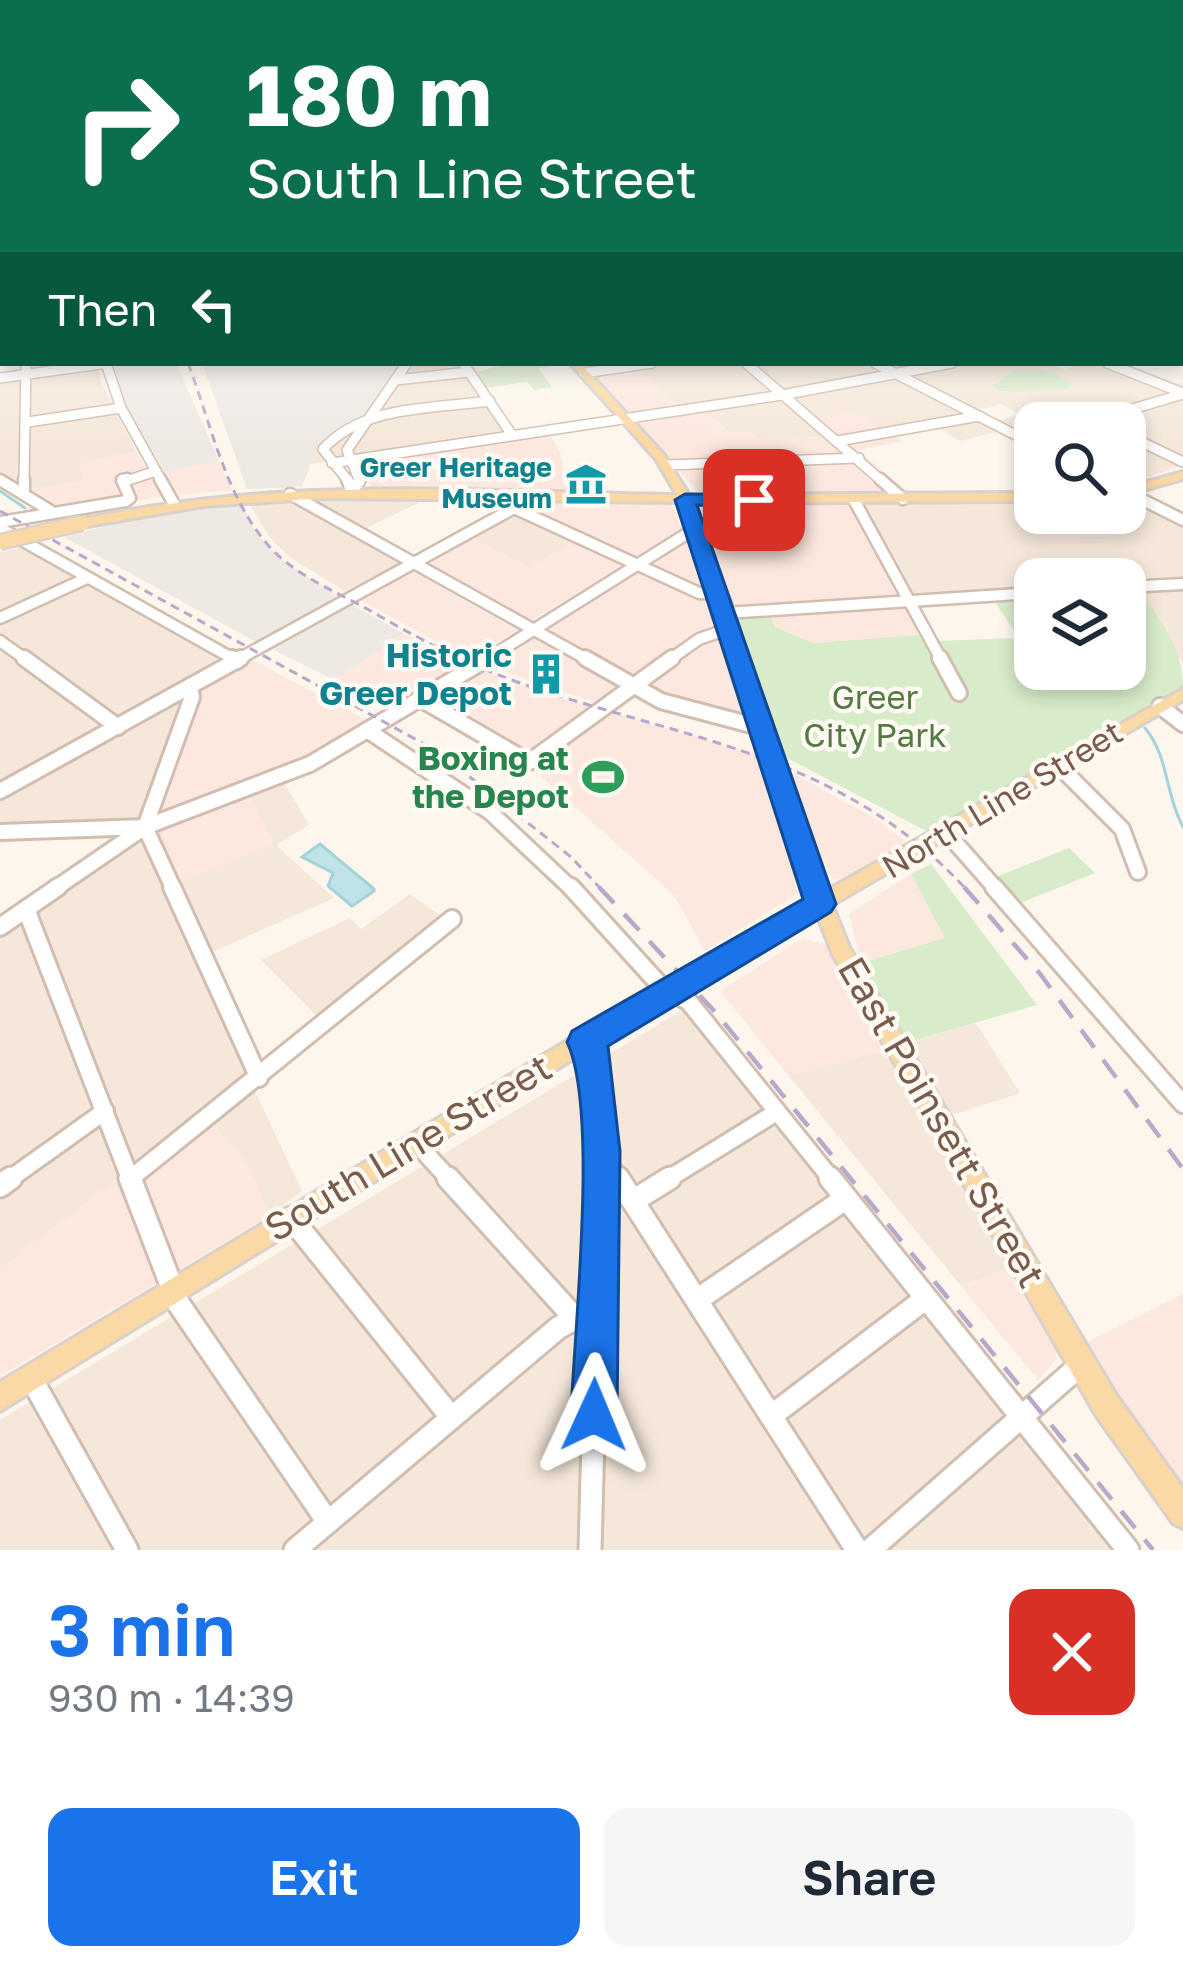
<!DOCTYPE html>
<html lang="en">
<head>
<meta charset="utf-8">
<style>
	:root { --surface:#fff; --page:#f6f6f7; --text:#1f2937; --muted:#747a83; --accent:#1a73e8 }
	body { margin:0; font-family:"Golos Text",sans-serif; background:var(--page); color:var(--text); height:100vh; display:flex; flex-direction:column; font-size:45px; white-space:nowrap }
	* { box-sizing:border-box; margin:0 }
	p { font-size:39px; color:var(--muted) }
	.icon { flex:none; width:66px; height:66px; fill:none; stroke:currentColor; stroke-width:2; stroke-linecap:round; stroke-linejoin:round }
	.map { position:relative; height:1550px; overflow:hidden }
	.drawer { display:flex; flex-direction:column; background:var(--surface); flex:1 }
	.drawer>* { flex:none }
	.hud { position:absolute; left:0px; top:0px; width:1185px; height:366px; box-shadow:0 6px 18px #0003; background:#0b6e4f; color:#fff; overflow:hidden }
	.fabs { position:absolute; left:1014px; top:402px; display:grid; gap:24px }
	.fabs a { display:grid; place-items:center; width:132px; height:132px; border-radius:24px; background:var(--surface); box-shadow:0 6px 18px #0003; font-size:60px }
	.pin { position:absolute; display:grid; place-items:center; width:102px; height:102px; color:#fff; margin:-51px; border-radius:24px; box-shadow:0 6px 18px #0006 }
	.me { position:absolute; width:132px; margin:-66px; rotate:1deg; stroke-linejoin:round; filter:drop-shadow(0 0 9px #0008) }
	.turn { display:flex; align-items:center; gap:42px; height:252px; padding:0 48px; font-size:54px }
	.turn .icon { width:156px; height:156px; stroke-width:2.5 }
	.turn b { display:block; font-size:84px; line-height:102px }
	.then { display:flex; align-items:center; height:114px; padding:0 48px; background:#0003; gap:24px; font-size:45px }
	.round { display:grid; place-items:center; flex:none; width:126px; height:126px; border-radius:24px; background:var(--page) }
	.head { display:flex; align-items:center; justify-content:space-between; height:204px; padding:0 48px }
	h1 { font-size:72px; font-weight:600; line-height:90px; color:var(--accent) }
	.primary-button { display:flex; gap:24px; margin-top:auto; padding:24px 48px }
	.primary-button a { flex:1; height:138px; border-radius:24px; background:var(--accent); color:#fff; font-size:48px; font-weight:600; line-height:138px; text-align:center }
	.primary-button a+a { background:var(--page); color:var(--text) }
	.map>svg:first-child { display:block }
	.residential { fill:#f5e8da }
	.commercial { fill:#fde8e0 }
	.industrial { fill:#efe9e4 }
	.green { fill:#d8ecc9 }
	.water { fill:#bfe3e8; stroke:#a5d3da; stroke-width:3 }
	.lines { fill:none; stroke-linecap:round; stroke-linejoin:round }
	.stream { stroke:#a5d3da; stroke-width:3 }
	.minor-far4-casing { stroke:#d1beb0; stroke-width:12 }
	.minor-far3-casing { stroke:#d1beb0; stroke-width:15 }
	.minor-far2-casing { stroke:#d1beb0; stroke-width:20 }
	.minor-far1-casing { stroke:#d1beb0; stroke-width:22 }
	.minor-casing { stroke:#d1beb0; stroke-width:27 }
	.major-casing { stroke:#dad1cd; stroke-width:6 }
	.minor-far4 { stroke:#fff; stroke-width:9 }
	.minor-far3 { stroke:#fff; stroke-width:10 }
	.minor-far2 { stroke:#fff; stroke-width:14 }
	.minor-far1 { stroke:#fff; stroke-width:16 }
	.minor { stroke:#fff; stroke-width:21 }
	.major { fill:#fbd9a5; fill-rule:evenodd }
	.rail-far1 { stroke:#b9a8c9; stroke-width:3; stroke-dasharray:9 6; stroke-linecap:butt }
	.rail { stroke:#b9a8c9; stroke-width:4.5; stroke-dasharray:22 15; stroke-linecap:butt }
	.major-bridge-casing { stroke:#dad1cd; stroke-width:18; stroke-linecap:butt }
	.major-bridge { stroke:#fbd9a5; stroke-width:14 }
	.route { fill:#1a73e8; stroke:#114b97; stroke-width:3 }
	.labels { text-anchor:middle; stroke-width:9; stroke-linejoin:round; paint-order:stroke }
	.far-culture-label { font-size:27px; font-weight:bold; fill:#0d838f; stroke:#fffaf3; text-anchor:end }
	.culture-label { font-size:33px; font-weight:bold; fill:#0d838f; stroke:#fffaf3; text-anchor:end }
	.park-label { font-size:33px; fill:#537a41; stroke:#fffaf3 }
	.leisure-label { font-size:33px; font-weight:bold; fill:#27864d; stroke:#fffaf3; text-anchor:end }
	.street-label { font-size:33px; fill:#7a5c4d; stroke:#fffaf3 }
	.near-street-label { font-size:39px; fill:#7a5c4d; stroke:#fffaf3 }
</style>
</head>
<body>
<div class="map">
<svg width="1183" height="1550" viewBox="0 0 1183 1550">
	<rect width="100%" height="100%" fill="#fdf6ec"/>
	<g class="residential">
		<path d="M21,363H98L101,382L136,451L80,464L84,481L17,491L0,482V377L21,373Z"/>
		<path d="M402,363H471L461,364L507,434L311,464L319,442Z"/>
		<path d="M626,363H1049L1065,370L1083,363H1118L1173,385L1183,382V465L1149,477L1125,465V423H1035V440L998,421L1020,414L1001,404L969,412L1001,431L960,441L935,425L876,430L803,419L825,437L758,439L749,432H729L698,406L678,407L638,368Z"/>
		<path d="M430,497L361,531L306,499L311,497Z"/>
		<path d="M1125,499L1183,526V577L1035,579V588L913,595L863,504L1016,502L1043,538L1113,536L1095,513H1125Z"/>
		<path d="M285,500L400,563L345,591L292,559L269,537L248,501Z"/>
		<path d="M513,513L574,542L529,568L470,537Z"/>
		<path d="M40,543L249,658L196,696L275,844L248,793L282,779L309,825L276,845L334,898L210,953L261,1059H270L320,1019L261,960L350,918L361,929L410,894L455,926L254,1089L302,1191L269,1216L248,1165L122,1199L114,1182L0,1269V920L123,835H0V552Z"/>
		<path d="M1183,587V664L1138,590Z"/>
		<path d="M696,1002L1138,1550H0V1420Z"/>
		<path d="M976,1023L1020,1093L946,1117L905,1043Z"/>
		<path d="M888,1049L1012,1267L961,1286L789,1076Z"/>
	</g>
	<g class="commercial">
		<path d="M583,363L638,367L678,407L698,406L728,432H749L758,439L823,437L802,419L850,411L903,441L858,450L909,493L699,494Z"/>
		<path d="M548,431L561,454L566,492L371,487L359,461Z"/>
		<path d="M136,451L162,496L53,516L17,491L84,481L79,464Z"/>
		<path d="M219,461L232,490L179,495L164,472Z"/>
		<path d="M670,501L682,529L634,558L518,502Z"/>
		<path d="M1035,501V513H1095L1115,536L1043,538L1016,502Z"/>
		<path d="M851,504L900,598L733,607L700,506Z"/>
		<path d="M470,537L529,567L574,542L623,565L529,622L422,563Z"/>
		<path d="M690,537H694L711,592L646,565Z"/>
		<path d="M409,569L517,630L469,660L357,598Z"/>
		<path d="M638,571L711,597L717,621L636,678L546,629Z"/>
		<path d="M905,605L919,635L813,643L775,627L769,612Z"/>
		<path d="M404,634L463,663L393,711L334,680Z"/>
		<path d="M715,635H725L748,714L744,718L649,686Z"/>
		<path d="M536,636L617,685L620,687L600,704L493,668Z"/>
		<path d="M249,658L387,731L248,793L275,844L180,881L154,807L202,684Z"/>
		<path d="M485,672L549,695L599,709L528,758L434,703Z"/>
		<path d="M610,712L764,757L798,893L705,951L673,894L530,767Z"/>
		<path d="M783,768L873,817L906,842L843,880L832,879Z"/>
		<path d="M911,874L946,938L861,963L849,914Z"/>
		<path d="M802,939L828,945L888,1049L789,1076L720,991Z"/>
		<path d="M213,1123L248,1165L269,1216L0,1376V1269L114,1182L123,1198Z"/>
		<path d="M1012,1267L1058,1345L1056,1359L1038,1380L961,1286Z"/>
		<path d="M1183,1294V1499L1080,1346Z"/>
	</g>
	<g class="industrial">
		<path d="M113,363H176L219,461L164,472L124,402Z"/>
		<path d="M202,363H402L370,413L319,442L302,487L247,489Z"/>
		<path d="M240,501L257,534L280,559L339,597L256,642L64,537L146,516Z"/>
		<path d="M349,603L404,634L334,680L268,647Z"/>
	</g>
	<g class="green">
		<path d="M513,363H567L568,364L538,368L552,387L534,390L527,382L486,388L475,372Z"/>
		<path d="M1016,370H1043L1070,381L1067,389L1001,391L992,386Z"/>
		<path d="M1125,590H1138C1161,620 1183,648 1183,687L928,832L774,751L733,617L769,612L775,627L813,643L919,635L952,691L936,641L1019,638L993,599L1035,596V669H1125Z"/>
		<path d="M1069,848L1095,873L1018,904L993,878Z"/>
		<path d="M931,864L1037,1005L905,1043L861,963L945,938L911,874Z"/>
	</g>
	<path class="water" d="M320,844L374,889V891L352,906L328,886L333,873L302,857Z"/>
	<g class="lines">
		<g class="stream">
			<path d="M0,491L25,508"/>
			<path d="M1145,728C1169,757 1165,794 1183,827"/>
		</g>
		<g class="minor-far4-casing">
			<g id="minor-far4">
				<path d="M106,363L121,408L162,482"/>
				<path d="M463,363L512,435"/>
				<path d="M746,363L883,482"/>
				<path d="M875,363L1035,445"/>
				<path d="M1107,363L1183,393"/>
				<path d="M584,373L652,363"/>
				<path d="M0,378L108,363"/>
				<path d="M396,380L469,372"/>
				<path d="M28,422L121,408"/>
				<path d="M1085,423L1183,394"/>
				<path d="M1125,434L1183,462"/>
				<path d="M838,441L979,416"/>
				<path d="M332,463L782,395L952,363"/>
				<path d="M666,465L859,458"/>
				<path d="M24,482L26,363"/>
				<path d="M123,482L156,471"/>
				<path d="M349,482L323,449C365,404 433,409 490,401"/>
				<path d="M360,482L347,450L407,363"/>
			</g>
		</g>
		<g class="minor-far3-casing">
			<g id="minor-far3">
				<path d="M160,479L174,504"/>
				<path d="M347,479L352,493"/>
				<path d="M880,479L903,499"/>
				<path d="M0,480L54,513"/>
				<path d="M1125,491L1183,520"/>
				<path d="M24,493V479"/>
				<path d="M352,493L360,479"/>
				<path d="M290,494L590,661"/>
				<path d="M854,500L942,661"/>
				<path d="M514,508L699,593L720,594"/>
				<path d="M0,522L126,501L130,498L122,480L127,479"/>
				<path d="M0,528L237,661"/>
				<path d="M1125,587L1183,584"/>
				<path d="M726,613L1035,593"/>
				<path d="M0,618L87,578"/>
				<path d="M0,641L28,661"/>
				<path d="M235,661L514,508"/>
				<path d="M484,661L696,528"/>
				<path d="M668,661L699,639L731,628"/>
			</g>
		</g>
		<g class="minor-far2-casing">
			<g id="minor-far2">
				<path d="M24,658L118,727"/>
				<path d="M232,658L237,661"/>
				<path d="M585,658L661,701L759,727"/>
				<path d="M940,658L959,693"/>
				<path d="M424,701L529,762L672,658"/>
				<path d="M1160,706L1183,724"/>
				<path d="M370,732L490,812L573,890"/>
				<path d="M1057,764L1122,829L1138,872"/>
				<path d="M0,791L241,658"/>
				<path d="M145,827L174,890"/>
				<path d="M145,827L192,697L190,686"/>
				<path d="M0,832L145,827"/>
				<path d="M946,832L997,890"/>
				<path d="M53,890L145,827L310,764L489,658"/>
			</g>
		</g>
		<g class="minor-far1-casing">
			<g id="minor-far1">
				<path d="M172,887L259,1078"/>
				<path d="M571,887L658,983L689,1002L833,1181"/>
				<path d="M994,887L1183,1104"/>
				<path d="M26,909L131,1181"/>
				<path d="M0,927L58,887"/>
				<path d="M584,1042L593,1053L600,1181"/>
				<path d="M417,1144L451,1181"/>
				<path d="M601,1151L620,1181"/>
				<path d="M130,1179L452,919"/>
				<path d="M7,1181L105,1111"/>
				<path d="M665,1181L775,1113"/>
			</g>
		</g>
		<g class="minor-casing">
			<g id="minor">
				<path d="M130,1178L178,1303L328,1522"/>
				<path d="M448,1178L573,1316"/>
				<path d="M618,1178L857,1550"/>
				<path d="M830,1178L1128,1550"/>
				<path d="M0,1186L11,1178"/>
				<path d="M633,1201L670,1178"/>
				<path d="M291,1218L451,1417"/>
				<path d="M697,1300L845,1199"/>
				<path d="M31,1378L127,1550"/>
				<path d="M771,1416L925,1299"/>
				<path d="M295,1550L558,1328L596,1307"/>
				<path d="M590,1550L600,1178"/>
				<path d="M870,1550L1083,1363"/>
			</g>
		</g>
		<g class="major-casing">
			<g id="major">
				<rect x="1182" y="259" width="1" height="4"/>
				<path d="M570,363H580L664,455L689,495L1035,493V501L692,503L731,604L796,815L826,891L1183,689V700L832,905L849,947L1116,1395L1183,1488V1528L1173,1523L1096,1415L833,955L817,914L674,997L0,1411V1382L660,985L811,899L778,815L717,604L680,502L325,498L203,506L82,527L76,523L82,519C142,507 202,498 264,494C401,484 540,493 677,495L656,459Z"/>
				<path d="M1183,472V479L1125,495V488Z"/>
			</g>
		</g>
		<use href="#minor-far4" class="minor-far4"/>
		<use href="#minor-far3" class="minor-far3"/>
		<use href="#minor-far2" class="minor-far2"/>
		<use href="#minor-far1" class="minor-far1"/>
		<use href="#minor" class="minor"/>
		<use href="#major" class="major"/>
		<g class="rail-far1">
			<path d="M188,363C210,421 224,490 263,539C289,573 333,590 369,610C414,636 460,661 509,679C678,740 836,749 967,890"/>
			<path d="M0,511L437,751L571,857L602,890"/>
		</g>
		<g class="rail">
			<path d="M599,887L716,1013L1153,1550"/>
			<path d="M964,887L1041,975L1183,1169"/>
		</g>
		<g class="major-bridge-casing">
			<path id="major-bridge" d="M0,542L82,523"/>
		</g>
		<use href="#major-bridge" class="major-bridge"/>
	</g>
	<linearGradient id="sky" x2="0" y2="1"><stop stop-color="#97c7e8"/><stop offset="0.51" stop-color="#fefbf6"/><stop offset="1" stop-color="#fefbf6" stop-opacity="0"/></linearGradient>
	<rect width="1183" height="445" fill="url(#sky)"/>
	<path class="route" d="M685,494L754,495L763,500L754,506L697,505L836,904L831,912L608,1046L620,1151L617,1415L610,1432L594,1438L578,1432L571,1415C574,1331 599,1109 567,1042L572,1031L803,899L675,500Z"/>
	<defs>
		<g id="museum-bare" transform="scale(3.24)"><path d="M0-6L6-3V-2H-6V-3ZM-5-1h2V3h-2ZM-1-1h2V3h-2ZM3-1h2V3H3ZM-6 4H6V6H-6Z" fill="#0f9aa8" stroke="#fffaf3" stroke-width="2.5" paint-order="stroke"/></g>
		<g id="building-bare" transform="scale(3.24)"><path d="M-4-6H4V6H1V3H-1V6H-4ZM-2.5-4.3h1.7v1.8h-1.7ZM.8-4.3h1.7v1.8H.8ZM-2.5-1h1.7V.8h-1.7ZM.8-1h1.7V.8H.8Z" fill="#0f9aa8" stroke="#fffaf3" stroke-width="2.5" paint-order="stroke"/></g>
		<g id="stadium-bare" transform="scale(3.24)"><path d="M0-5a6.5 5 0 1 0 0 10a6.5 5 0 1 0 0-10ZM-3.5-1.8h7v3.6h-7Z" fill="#2e9e5b" stroke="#fffaf3" stroke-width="2.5" paint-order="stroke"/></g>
	</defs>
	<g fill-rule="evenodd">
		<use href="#museum-bare" x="586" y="484"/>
		<use href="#building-bare" x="546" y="674"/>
		<use href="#stadium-bare" x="603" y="777"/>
	</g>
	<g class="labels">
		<g class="far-culture-label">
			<text x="552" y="477">Greer Heritage<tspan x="552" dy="31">Museum</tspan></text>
		</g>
		<g class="culture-label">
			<text x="512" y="667">Historic<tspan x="512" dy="38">Greer Depot</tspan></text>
		</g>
		<g class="park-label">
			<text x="875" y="709">Greer<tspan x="875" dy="38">City Park</tspan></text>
		</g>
		<g class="leisure-label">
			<text x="569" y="770">Boxing at<tspan x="569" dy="38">the Depot</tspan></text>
		</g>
		<g class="street-label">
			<text transform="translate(1002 799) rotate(-31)" y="12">North Line Street</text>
		</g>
		<g class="near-street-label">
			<text transform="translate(942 1122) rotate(60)" y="14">East Poinsett Street</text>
			<text transform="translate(408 1147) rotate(-31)" y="14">South Line Street</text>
		</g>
	</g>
</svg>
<div class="fabs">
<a><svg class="icon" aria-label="search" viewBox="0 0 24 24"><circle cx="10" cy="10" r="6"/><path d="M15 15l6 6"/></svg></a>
<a><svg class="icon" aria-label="layers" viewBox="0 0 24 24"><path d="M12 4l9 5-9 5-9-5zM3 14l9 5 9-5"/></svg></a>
</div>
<div class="pin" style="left:754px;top:500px;background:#d93025"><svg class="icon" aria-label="arrive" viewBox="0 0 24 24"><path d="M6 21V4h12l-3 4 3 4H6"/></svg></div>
<svg class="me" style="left:594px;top:1415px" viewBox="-20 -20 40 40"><path d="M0-17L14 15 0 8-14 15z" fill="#1a73e8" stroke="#fff" stroke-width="4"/></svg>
<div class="hud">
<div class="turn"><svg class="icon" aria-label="right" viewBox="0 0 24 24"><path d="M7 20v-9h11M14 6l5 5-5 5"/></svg><div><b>180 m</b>South Line Street</div></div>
<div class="then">Then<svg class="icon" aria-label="left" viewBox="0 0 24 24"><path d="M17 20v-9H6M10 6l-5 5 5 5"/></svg></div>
</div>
</div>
<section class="drawer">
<div class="head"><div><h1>3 min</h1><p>930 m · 14:39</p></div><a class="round" style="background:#d93025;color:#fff"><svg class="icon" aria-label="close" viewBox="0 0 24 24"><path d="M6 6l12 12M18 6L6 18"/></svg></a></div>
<div class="primary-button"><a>Exit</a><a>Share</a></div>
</section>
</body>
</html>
